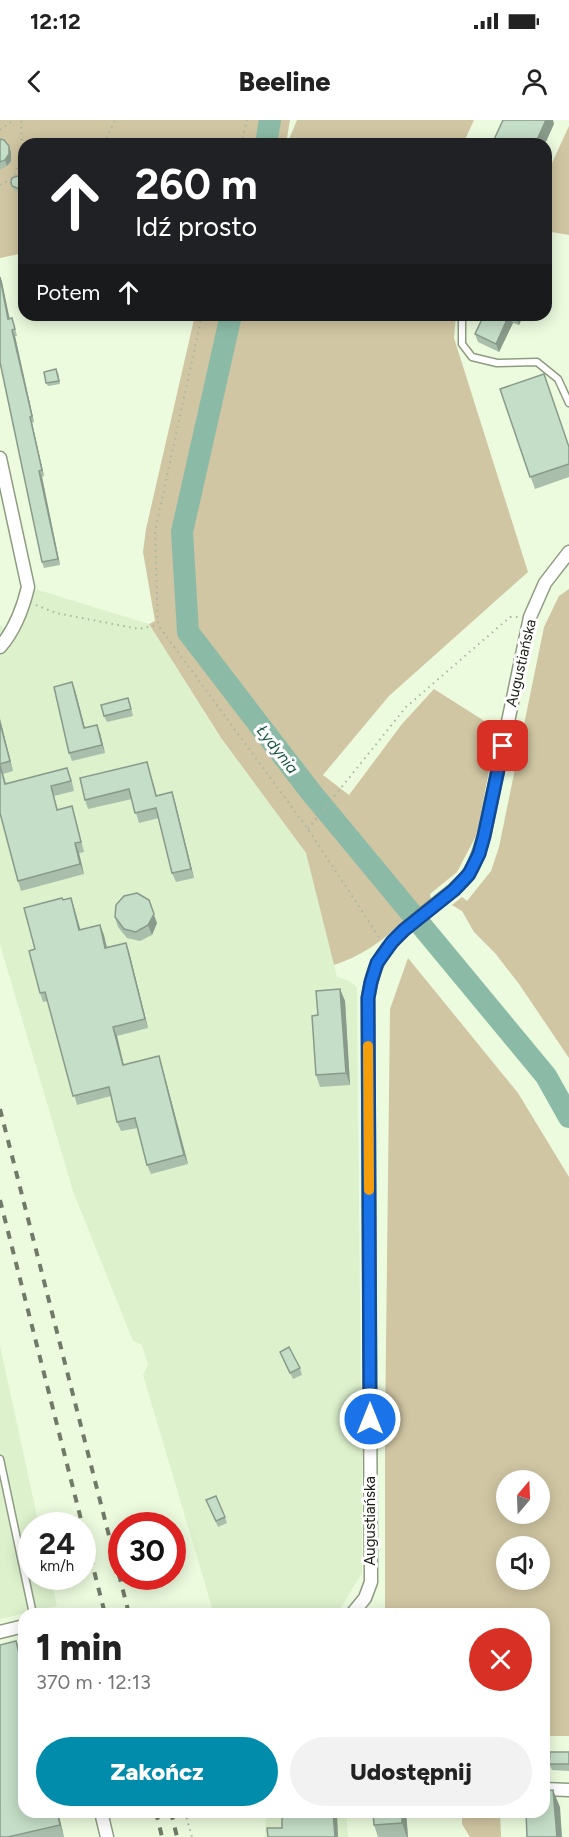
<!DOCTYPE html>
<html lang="pl">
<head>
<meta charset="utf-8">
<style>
	:root { --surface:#fff; --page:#f2f2f2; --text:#222; --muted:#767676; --accent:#028cab }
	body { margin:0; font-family:Figtree,sans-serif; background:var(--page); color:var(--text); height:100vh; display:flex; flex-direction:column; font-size:22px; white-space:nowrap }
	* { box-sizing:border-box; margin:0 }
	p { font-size:20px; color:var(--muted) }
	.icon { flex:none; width:33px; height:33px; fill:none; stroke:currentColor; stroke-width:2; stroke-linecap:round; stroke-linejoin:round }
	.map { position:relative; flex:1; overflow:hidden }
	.drawer { position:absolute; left:18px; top:1488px; width:532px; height:210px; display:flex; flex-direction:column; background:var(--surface); border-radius:18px; box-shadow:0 3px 15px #0003 }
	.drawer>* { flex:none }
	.top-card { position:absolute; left:18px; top:18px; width:534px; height:183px; border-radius:18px; box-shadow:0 3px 15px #0003; background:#202124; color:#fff; overflow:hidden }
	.needle { width:39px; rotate:19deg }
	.controls { position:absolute; left:496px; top:1350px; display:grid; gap:12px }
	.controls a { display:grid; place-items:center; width:54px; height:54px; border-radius:50%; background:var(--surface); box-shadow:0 3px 15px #0003; font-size:30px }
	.speed { position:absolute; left:18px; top:1392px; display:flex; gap:12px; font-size:30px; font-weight:700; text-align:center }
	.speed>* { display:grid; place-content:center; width:78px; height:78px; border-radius:50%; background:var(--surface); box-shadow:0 3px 15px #0003; line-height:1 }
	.speed small { font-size:15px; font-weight:400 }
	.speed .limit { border:9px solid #d22; background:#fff; color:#111 }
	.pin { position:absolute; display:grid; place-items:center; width:51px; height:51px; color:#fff; margin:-26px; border-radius:12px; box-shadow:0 3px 9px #0006 }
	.me { position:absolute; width:66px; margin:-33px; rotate:0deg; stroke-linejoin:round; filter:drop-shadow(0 0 4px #0008) }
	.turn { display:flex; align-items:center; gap:21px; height:126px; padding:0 18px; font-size:27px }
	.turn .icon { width:78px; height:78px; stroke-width:2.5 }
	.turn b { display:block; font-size:42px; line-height:51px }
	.then { display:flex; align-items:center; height:57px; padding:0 18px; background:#0003; gap:12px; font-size:22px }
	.round { display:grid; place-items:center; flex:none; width:63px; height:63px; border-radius:32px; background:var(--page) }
	.head { display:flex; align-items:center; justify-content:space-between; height:102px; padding:0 18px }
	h1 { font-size:36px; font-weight:800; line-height:45px }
	.action { display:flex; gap:12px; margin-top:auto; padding:12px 18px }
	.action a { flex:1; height:69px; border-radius:36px; background:var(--accent); color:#fff; font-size:24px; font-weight:800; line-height:69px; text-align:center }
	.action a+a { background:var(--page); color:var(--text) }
	.status { display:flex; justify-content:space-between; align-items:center; height:42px; padding:0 30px; background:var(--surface); direction:ltr }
	.status svg { height:16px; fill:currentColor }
	header { display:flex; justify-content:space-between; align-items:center; height:78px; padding:0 18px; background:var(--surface); font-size:27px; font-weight:800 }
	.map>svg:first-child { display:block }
	.built { fill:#ddf1cd }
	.green { fill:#d0c6a3; fill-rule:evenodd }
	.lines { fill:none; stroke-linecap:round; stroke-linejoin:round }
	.river { stroke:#8bbba7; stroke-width:22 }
	.service-casing { stroke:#8e9c81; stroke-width:9 }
	.minor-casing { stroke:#8e9c81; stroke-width:15 }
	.path { stroke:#aab69f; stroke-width:2; stroke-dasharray:1.5 4.5; stroke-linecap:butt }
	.service { stroke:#fff; stroke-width:6 }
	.minor { stroke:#fff; stroke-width:12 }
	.rail { stroke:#717a68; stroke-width:4; stroke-dasharray:8 8; stroke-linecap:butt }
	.wall { fill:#a9bfab }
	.shaded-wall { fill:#899b8b }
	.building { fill:#c4dec7; stroke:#899b8b; stroke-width:1.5 }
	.route-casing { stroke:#114b97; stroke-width:15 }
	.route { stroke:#1a73e8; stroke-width:10 }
	.slow { stroke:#f59e0b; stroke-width:10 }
	.labels { text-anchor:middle; stroke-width:6; stroke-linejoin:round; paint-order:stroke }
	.street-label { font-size:15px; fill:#1a1f15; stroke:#fff }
	.water-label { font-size:16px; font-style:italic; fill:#195641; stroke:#fff }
</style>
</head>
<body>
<div class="status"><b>12:12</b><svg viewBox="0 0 49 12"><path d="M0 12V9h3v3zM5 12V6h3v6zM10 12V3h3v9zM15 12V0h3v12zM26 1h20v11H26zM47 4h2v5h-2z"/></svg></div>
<header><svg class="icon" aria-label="back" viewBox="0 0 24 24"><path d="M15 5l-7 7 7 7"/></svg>Beeline<svg class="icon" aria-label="person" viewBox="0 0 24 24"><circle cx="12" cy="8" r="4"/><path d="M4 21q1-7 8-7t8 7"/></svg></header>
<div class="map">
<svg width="569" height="1717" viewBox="0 0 569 1717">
	<rect width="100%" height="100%" fill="#ecfbde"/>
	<g class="built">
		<path d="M35,469L149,504L219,616L306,733L337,857L350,861L357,868L361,1289L349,1300L350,1320L362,1331V1453L337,1494H214L143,1255L148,1245L142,1225L133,1221L73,1071L6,845L0,824V505L5,509Z"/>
		<path d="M0,1226L39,1405L32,1406V1456L50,1457L57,1486L0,1499Z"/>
		<path d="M266,1692H346L348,1717H265Z"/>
	</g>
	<g class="green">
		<path d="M0,0H290L286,24H24V133L0,138Z"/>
		<path d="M297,0H474L463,24H287Z"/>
		<path d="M569,6V115L546,111V56Z"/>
		<path d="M195,195H456L454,218L528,452L389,576L323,655L349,675L402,604L434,569L497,609L477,714L457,752L430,774L432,787L404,810L399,806C377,824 361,836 334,845L306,733L221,618L149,504L155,501L143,432L146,409Z"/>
		<path d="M569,469V938L519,864L495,833L474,812L462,791L452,785L462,777L467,781L491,751L499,727L544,507L559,476Z"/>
		<path d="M408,838L518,973L569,1057V1616H545L544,1494H385V1310L390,889ZM540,1360V1394H507V1360ZM540,1426V1460H507V1426Z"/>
		<path d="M462,1692H500L501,1717H470L462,1704Z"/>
	</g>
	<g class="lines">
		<g class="river">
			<path d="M266,24L270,0"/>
			<path d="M231,195L182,412L188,512L310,671L546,956L569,997"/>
		</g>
		<g class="service-casing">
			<g id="service">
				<path d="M462,195V224L472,237L497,243L537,242L558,259L569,283"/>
				<path d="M0,1339L33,1494"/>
			</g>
		</g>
		<g class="minor-casing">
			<g id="minor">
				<path d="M0,338L28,467C23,488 14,511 0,527"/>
				<path d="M352,1494L365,1478L371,1462L368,878C370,866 372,853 378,842C392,817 415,800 437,783C448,774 460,766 468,755C476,744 480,729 484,716L530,497L545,463L569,432"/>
				<path d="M0,1512L24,1506"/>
				<path d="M544,1669L569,1670"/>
				<path d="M101,1692L107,1717"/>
			</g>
		</g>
		<g class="path">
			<path d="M0,10L14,0"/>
			<path d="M104,24L115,0"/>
			<path d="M241,24L247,0"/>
			<path d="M0,65L14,57L22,32L21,0"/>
			<path d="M202,195L155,411L158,505L308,709L379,817"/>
			<path d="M36,485L56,493L139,509L158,505"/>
			<path d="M308,709L406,587L510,497H519"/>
			<path d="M185,1692L192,1717"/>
		</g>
		<use href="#service" class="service"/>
		<use href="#minor" class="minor"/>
		<g class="rail">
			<path d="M0,989L129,1494"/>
			<path d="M0,1080L105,1494"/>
			<path d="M156,1692L162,1717"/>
			<path d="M171,1692L177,1717"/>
		</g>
	</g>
	<g class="wall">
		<path d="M0,19L11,32V41L7,46L0,50Z"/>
		<path d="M11,62L23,65L21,72L14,70Z"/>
		<path d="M0,157L2,162L9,199L14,204L17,216H15L34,302L32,303L44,356L42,357L60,445L44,448L42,442Z"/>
		<path d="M484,195H522L523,196L519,205L513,203L499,232L478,222L475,214Z"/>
		<path d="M58,252L60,264L48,266L46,263Z"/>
		<path d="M500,269L569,326V357L535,369Z"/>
		<path d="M75,570L85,608L100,613L105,633L72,641L69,633Z"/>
		<path d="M130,584L133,596L107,602L104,596Z"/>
		<path d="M0,599L13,651L3,654L6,663L71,658L74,671L54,676L58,690L72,686L75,696L84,732L79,733L84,754L21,771L18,761L0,693Z"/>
		<path d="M147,642L150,651L157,676L172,672L175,682L194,758L176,762L172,753L159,698L139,703L132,679L88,689L85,680Z"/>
		<path d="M71,778L80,810L100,805L107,827L126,823L129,832L148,908L117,916L124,945L159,936L162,946L188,1044L151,1054L147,1045L138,1008L121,1011L117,1002L111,976L77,985L48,881L43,882L40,873L35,829L63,780Z"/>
		<path d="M115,797L157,803L152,815L140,821L127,818L118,807Z"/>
		<path d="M340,869L345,881L350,965L320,967L316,955L318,895Z"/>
		<path d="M280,1232L300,1248L302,1255L293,1259Z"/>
		<path d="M206,1380L225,1397L227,1403L218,1407Z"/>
		<path d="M21,1533L24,1692H58L64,1717H0Z"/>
		<path d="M569,1632V1651L552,1650L549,1644Z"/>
		<path d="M373,1692H406L408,1717H378L374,1705Z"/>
	</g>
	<g class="shaded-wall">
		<path d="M546,0H553L554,4L545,24H535Z"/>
		<path d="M9,26L11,32V41L7,46L5,40Z"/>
		<path d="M22,62L23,65L21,72L20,69Z"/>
		<path d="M0,157L2,162L11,205L8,199Z"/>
		<path d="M509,195L513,203L499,232L496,224Z"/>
		<path d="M517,195H522L523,196L519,205L516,197Z"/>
		<path d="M12,210L15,216L34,302L32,296Z"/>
		<path d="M30,297L32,303L44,356L42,350Z"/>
		<path d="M39,351L42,357L60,445L58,439Z"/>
		<path d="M72,562L75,570L87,616L84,608Z"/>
		<path d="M0,599L13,651L10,641L0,603Z"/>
		<path d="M97,605L100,613L105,633L102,625Z"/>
		<path d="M172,672L175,682L194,758L191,749Z"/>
		<path d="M75,723L79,733L84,754L80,744Z"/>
		<path d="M71,778L74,787L83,819L79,810Z"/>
		<path d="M152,789L157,803L152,815L148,805Z"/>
		<path d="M100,805L104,815L109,837L105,828Z"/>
		<path d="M126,823L129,832L148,908L145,899Z"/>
		<path d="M340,869L345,881L350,965L346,953Z"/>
		<path d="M113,907L117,916L126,955L123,945Z"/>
		<path d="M159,936L162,946L188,1044L184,1035Z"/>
		<path d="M16,1521L21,1533L24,1547V1553Z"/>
		<path d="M553,1670L560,1687L562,1717H557Z"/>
		<path d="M57,1692H58L64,1717L60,1705Z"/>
		<path d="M333,1692H337L338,1717H335Z"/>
		<path d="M402,1692H406L408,1717H407L402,1703Z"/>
	</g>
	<g class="building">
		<path d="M503,0H546L535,24H492Z"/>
		<path d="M0,19L4,20L9,26V34L5,40L0,42Z"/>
		<path d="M17,56L20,58L22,62L20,69L12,66L11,62L12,58Z"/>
		<path d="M0,157L8,199L12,198L15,209L12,210L32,296L30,297L42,350L39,351L58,439L42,442L0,242Z"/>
		<path d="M484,195H509L496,224L475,214Z"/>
		<path d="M56,249L59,261L46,263L44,252Z"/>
		<path d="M544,254L569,327V344L530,357L500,269Z"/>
		<path d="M72,562L84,608L97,605L102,625L69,633L54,567Z"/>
		<path d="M128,578L131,589L104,596L101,585Z"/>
		<path d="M0,603L10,641L0,644Z"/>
		<path d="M147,642L156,676L172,672L191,749L172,753L156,688L135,693L129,669L85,680L80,658Z"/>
		<path d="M0,645L5,664L67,648L71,661L51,666L57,690L72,686L81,722L75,723L80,744L18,761L0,693Z"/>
		<path d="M137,773L149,780L154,794L148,805L136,812L124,809L115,797L116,785L124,776Z"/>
		<path d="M62,778L63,780L71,778L79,810L100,805L105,828L126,823L145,899L113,907L123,945L159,936L184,1035L147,1045L135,998L117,1002L109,967L73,976L45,872L40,873L29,831L35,829L24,788Z"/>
		<path d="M340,869L346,953L316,955L312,896L318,895L316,871Z"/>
		<path d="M289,1227L300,1248L290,1253L280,1232Z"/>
		<path d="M216,1376L225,1397L216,1401L206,1380Z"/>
		<path d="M16,1521L24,1553V1692H57L60,1705L8,1717H0V1525Z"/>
		<path d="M550,1632H569V1644H549Z"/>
		<path d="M553,1670L557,1717H527L526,1692H544V1671Z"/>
		<path d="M300,1692H333L335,1717H268L267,1708H282V1695L300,1694Z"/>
		<path d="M373,1692H402V1703L374,1705Z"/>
	</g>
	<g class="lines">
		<g class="route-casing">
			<path id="route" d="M370,1299L368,878L371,862L377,843L392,822L404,810L454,770L469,754L479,734L484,716L503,626"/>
		</g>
		<use href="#route" class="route"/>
		<path class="slow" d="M368,926L369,1070"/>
	</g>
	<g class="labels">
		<g class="street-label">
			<text transform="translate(521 543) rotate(-77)" y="5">Augustiańska</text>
			<text transform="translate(370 1401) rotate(-90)" y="5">Augustiańska</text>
		</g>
		<g class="water-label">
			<text transform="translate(278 629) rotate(52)" y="6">Łydynia</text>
		</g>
	</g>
</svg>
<div class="controls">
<a><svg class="needle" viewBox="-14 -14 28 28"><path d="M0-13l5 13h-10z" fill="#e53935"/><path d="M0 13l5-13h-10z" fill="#767676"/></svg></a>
<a><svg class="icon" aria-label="sound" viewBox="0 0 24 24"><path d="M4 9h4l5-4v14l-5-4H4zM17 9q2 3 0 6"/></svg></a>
</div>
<div class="speed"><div>24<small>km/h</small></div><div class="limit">30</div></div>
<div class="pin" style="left:503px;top:626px;background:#d93025"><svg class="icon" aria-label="arrive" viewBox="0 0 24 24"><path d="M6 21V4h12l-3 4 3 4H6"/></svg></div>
<svg class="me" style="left:370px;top:1299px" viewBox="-20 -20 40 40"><circle r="17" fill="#1a73e8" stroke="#fff" stroke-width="3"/><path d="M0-11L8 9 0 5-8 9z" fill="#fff"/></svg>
<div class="top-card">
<div class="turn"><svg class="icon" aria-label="ahead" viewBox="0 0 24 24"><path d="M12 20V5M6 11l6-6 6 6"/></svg><div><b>260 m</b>Idź prosto</div></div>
<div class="then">Potem<svg class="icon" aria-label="ahead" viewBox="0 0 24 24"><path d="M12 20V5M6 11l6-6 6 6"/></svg></div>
</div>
<section class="drawer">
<div class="head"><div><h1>1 min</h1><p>370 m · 12:13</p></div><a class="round" style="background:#d93025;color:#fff"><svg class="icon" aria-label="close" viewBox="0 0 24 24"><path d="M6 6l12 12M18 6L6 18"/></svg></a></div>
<div class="action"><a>Zakończ</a><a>Udostępnij</a></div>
</section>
</div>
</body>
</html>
